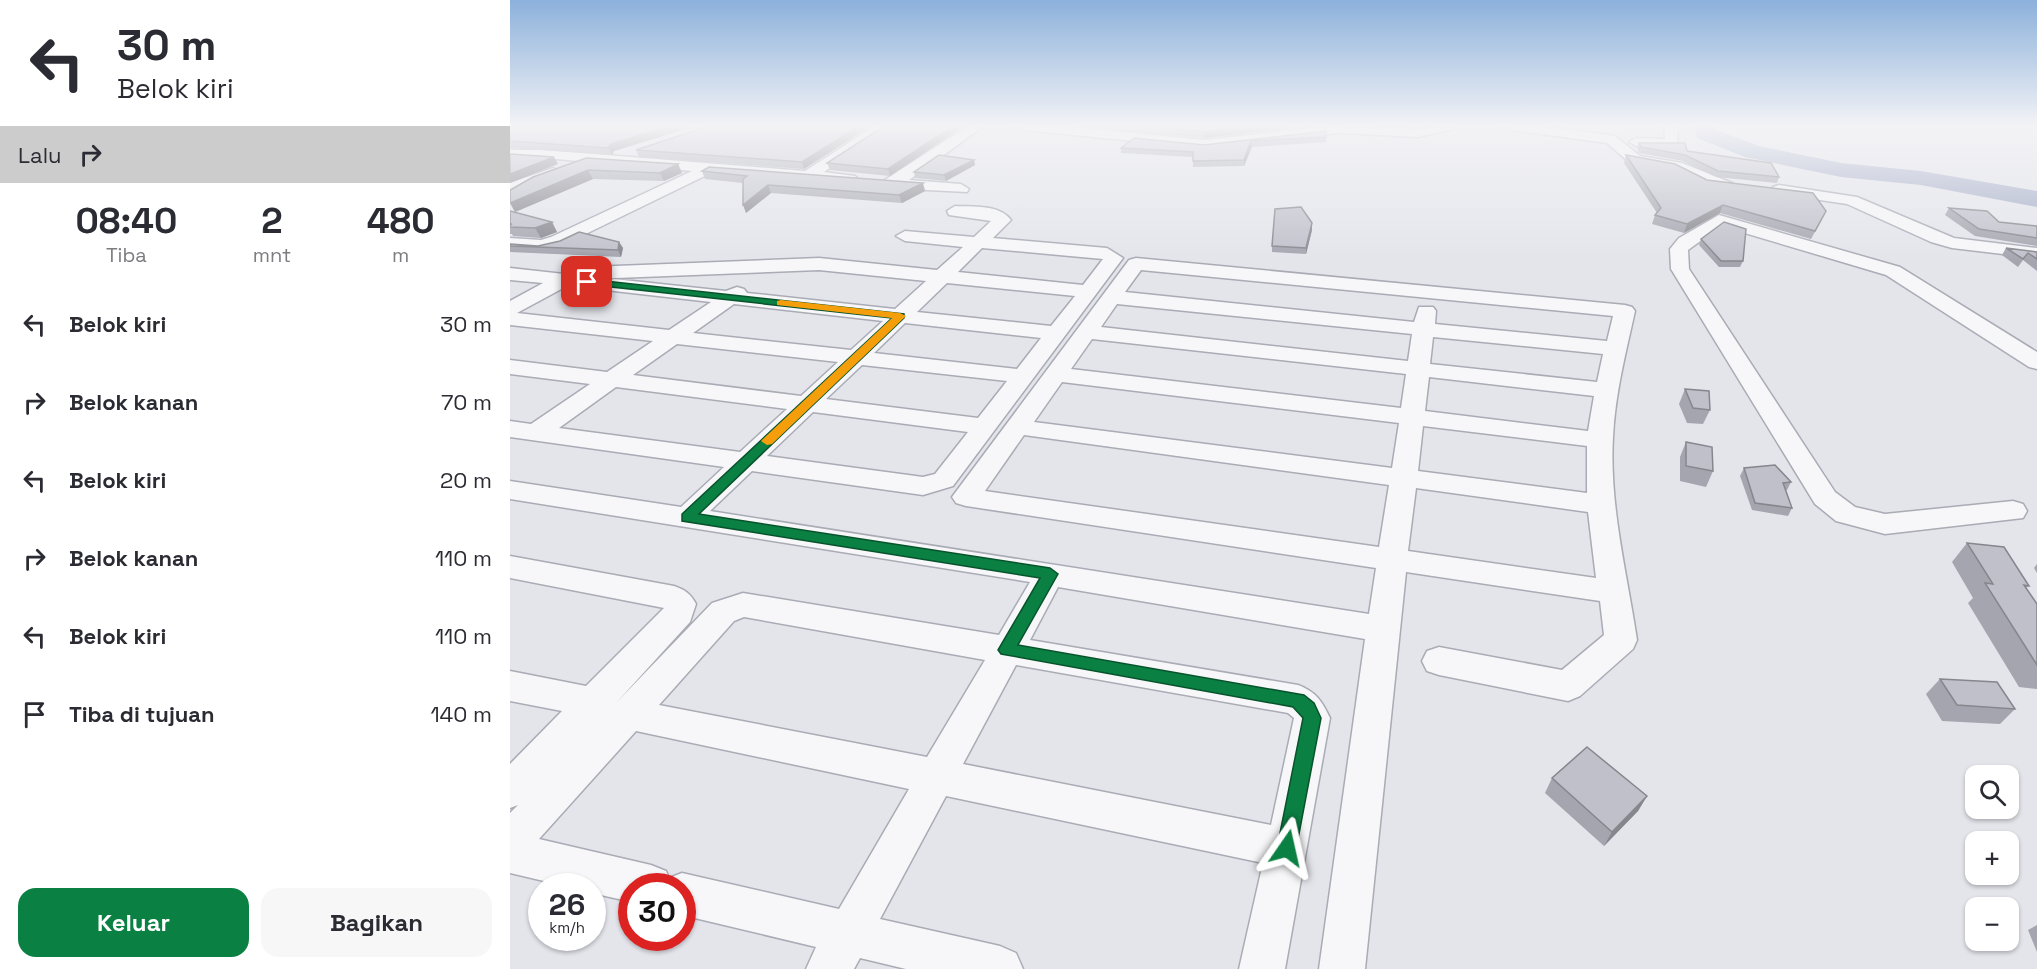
<!DOCTYPE html>
<html lang="id">
<head>
<meta charset="utf-8">
<style>
	:root { --surface:#fff; --page:#f7f7f7; --text:#2b2b33; --muted:#7c7c81; --accent:#0b8043 }
	body { margin:0; font-family:"Space Grotesk",sans-serif; background:var(--page); color:var(--text); height:100vh; display:flex; flex-direction:column; font-size:22px; white-space:nowrap }
	* { box-sizing:border-box; margin:0 }
	p { font-size:20px; color:var(--muted) }
	.icon { flex:none; width:33px; height:33px; fill:none; stroke:currentColor; stroke-width:2; stroke-linecap:round; stroke-linejoin:round }
	.map { position:relative; flex:1; overflow:hidden }
	.side { display:flex; flex-direction:column; background:var(--surface); width:510px }
	.side>* { flex:none }
	.guide { background:#fff; color:var(--text); overflow:hidden }
	.buttons { position:absolute; left:1455px; top:765px; display:grid; gap:12px }
	.buttons a { display:grid; place-items:center; width:54px; height:54px; border-radius:12px; background:var(--surface); box-shadow:0 2px 4px #0004; font-size:30px }
	.speed { position:absolute; left:18px; top:873px; display:flex; gap:12px; font-size:30px; font-weight:700; text-align:center }
	.speed>* { display:grid; place-content:center; width:78px; height:78px; border-radius:50%; background:var(--surface); box-shadow:0 2px 4px #0004; line-height:1 }
	.speed small { font-size:15px; font-weight:400 }
	.speed .limit { border:9px solid #d22; background:#fff; color:#111 }
	.pin { position:absolute; display:grid; place-items:center; width:51px; height:51px; color:#fff; margin:-26px; border-radius:12px; box-shadow:0 3px 9px #0006 }
	.me { position:absolute; width:66px; margin:-33px; rotate:11deg; stroke-linejoin:round; filter:drop-shadow(0 0 4px #0008) }
	.turn { display:flex; align-items:center; gap:21px; height:126px; padding:0 18px; font-size:27px }
	.turn .icon { width:78px; height:78px; stroke-width:2.5 }
	.turn b { display:block; font-size:42px; line-height:51px }
	.then { display:flex; align-items:center; height:57px; padding:0 18px; background:#0003; gap:12px; font-size:22px }
	.eta { display:flex; justify-content:space-evenly; align-items:center; height:102px; text-align:center }
	.eta b { font-size:36px; font-weight:800; line-height:42px }
	.action { display:flex; gap:12px; margin-top:auto; padding:12px 18px }
	.action a { flex:1; height:69px; border-radius:18px; background:var(--accent); color:#fff; font-size:24px; font-weight:800; line-height:69px; text-align:center }
	.action a+a { background:var(--page); color:var(--text) }
	ul { padding:0; list-style:none }
	li { display:flex; align-items:center; gap:18px; height:78px; padding:0 18px }
	li div { flex:1 }
	li b { display:block; font-size:22px }
	li em { font-style:normal }
	main { display:flex; flex:1; min-height:0 }
	.map>svg:first-child { display:block }
	.lines { fill:none; stroke-linecap:round; stroke-linejoin:round }
	.river { fill:#a3acc7; fill-rule:evenodd }
	.minor-casing { stroke:#a9abb5; stroke-width:3 }
	.minor { fill:#f7f7f9; fill-rule:evenodd }
	.wall { fill:#a4a5ae }
	.shaded-wall { fill:#86868d }
	.building { fill:#bfc0ca; stroke:#86868d; stroke-width:1.5 }
	.route { fill:#0b8043; stroke:#07532c; stroke-width:1.5 }
	.slow { fill:#f59e0b }
</style>
</head>
<body>
<main>
<section class="side">
<div class="guide">
<div class="turn"><svg class="icon" aria-label="left" viewBox="0 0 24 24"><path d="M17 20v-9H6M10 6l-5 5 5 5"/></svg><div><b>30 m</b>Belok kiri</div></div>
<div class="then">Lalu<svg class="icon" aria-label="right" viewBox="0 0 24 24"><path d="M7 20v-9h11M14 6l5 5-5 5"/></svg></div>
</div>
<div class="eta">
<div><b>08:40</b><p>Tiba</p></div>
<div><b>2</b><p>mnt</p></div>
<div><b>480</b><p>m</p></div>
</div>
<ul>
<li><svg class="icon" aria-label="left" viewBox="0 0 24 24"><path d="M17 20v-9H6M10 6l-5 5 5 5"/></svg><div><b>Belok kiri</b></div><em>30 m</em></li>
<li><svg class="icon" aria-label="right" viewBox="0 0 24 24"><path d="M7 20v-9h11M14 6l5 5-5 5"/></svg><div><b>Belok kanan</b></div><em>70 m</em></li>
<li><svg class="icon" aria-label="left" viewBox="0 0 24 24"><path d="M17 20v-9H6M10 6l-5 5 5 5"/></svg><div><b>Belok kiri</b></div><em>20 m</em></li>
<li><svg class="icon" aria-label="right" viewBox="0 0 24 24"><path d="M7 20v-9h11M14 6l5 5-5 5"/></svg><div><b>Belok kanan</b></div><em>110 m</em></li>
<li><svg class="icon" aria-label="left" viewBox="0 0 24 24"><path d="M17 20v-9H6M10 6l-5 5 5 5"/></svg><div><b>Belok kiri</b></div><em>110 m</em></li>
<li><svg class="icon" aria-label="arrive" viewBox="0 0 24 24"><path d="M6 21V4h12l-3 4 3 4H6"/></svg><div><b>Tiba di tujuan</b></div><em>140 m</em></li>
</ul>
<div class="action"><a>Keluar</a><a>Bagikan</a></div>
</section>
<div class="map">
<svg width="1527" height="969" viewBox="0 0 1527 969">
	<rect width="100%" height="100%" fill="#e4e5eb"/>
	<g class="lines">
		<path class="river" d="M1184,126H1206V130L1249,146L1331,163L1411,171L1527,191V207L1411,185L1331,177L1235,157L1187,138Z"/>
		<g class="minor-casing">
			<g id="minor">
				<path d="M365,126H381L314,172L345,176L348,179L345,182L203,172L53,245L31,250L0,248V238L31,240L41,237L182,171L35,158H0V150H35L295,171Z"/>
				<path d="M458,126H474L399,180L451,184L459,189L457,192L378,188L370,183Z"/>
				<path d="M506,126H554L694,140L819,126L908,129L945,126L943,129L908,137L829,133L694,148L513,130Z"/>
				<path d="M994,126H1032L1105,136L1130,156L1172,163L1222,183L1224,186L1216,191L1209,189L1162,169L1120,163L1097,143L1001,130Z"/>
				<path d="M1154,126H1168L1167,147L1126,146L1119,142L1126,138L1155,139Z"/>
				<path d="M43,168L51,173L48,176L0,193V183Z"/>
				<path d="M1269,185L1347,197L1444,238L1527,248V258L1442,248L1421,242L1337,204L1263,193L1261,190L1263,187Z"/>
				<path d="M445,206C463,207 489,204 501,220L483,238L597,248L613,258L443,486L413,495L242,471L200,511L859,614L866,568L456,506L446,503L442,497L619,260L626,258L1115,305L1122,307L1125,311C1116,352 1105,394 1103,437C1099,505 1117,573 1127,640L1123,649L1070,696L1058,701L929,675L917,671L912,661L917,651L929,647L1052,670L1094,635L1090,601L896,572L855,969H809L855,639L548,587L520,640L788,685C806,692 812,701 820,718L775,969H729L753,863L436,796L370,919L490,946L506,953L513,969H396L350,958L344,969H296L306,947L172,915V886H122V902L82,893V886H55L0,873V813L8,805L0,808V764L52,711L0,701V671L76,686L154,608L0,578V556L164,586C175,590 180,593 186,604L180,622L106,703L202,603L233,593L489,635L520,582L0,499V481L171,507L214,467L0,437V421L21,424L80,384L0,374V360L97,372L143,341L0,325V301L33,283L0,280V268L54,274L80,267L309,258L427,270L453,247L395,241L386,236L395,231L464,237L481,221L439,215L437,211ZM472,248L593,259L573,285L448,272ZM309,270L416,281L385,309L237,293L234,289L227,287L216,291L104,279L97,281L94,285L97,289L104,291L201,302L159,330L7,313L57,286L80,279ZM631,270L1103,316L1097,341L925,324L926,311L923,307H909L904,322L615,292ZM437,283L565,296L541,326L407,312ZM224,304L373,321L341,350L183,333ZM607,304L902,334L898,361L591,327ZM395,323L531,338L507,369L364,353ZM923,337L1093,354L1087,382L920,364ZM582,339L896,374L891,408L561,369ZM167,344L328,362L291,396L123,375ZM352,365L497,381L468,418L316,399ZM919,377L1084,396L1078,431L915,411ZM552,382L889,423L882,468L524,422ZM106,387L277,409L230,452L49,428ZM303,412L458,432L425,474L413,477L257,456ZM913,426L1077,446V493L908,471ZM514,435L879,485L869,547L475,491ZM906,488L1078,512L1086,578L898,551ZM234,617L475,660L417,757L149,705L224,621ZM506,665L778,713L784,718L761,825L453,764ZM126,731L399,789L329,909L172,873L159,878L156,871L141,865L29,839Z"/>
				<path d="M1209,215L1390,267L1527,352V369L1519,367L1376,275L1211,226L1178,250L1179,269L1325,492L1345,507L1375,514L1503,501L1513,504L1517,511L1513,518L1375,534L1326,521L1305,504L1161,269L1160,249L1169,238Z"/>
			</g>
		</g>
		<use href="#minor" class="minor"/>
	</g>
	<g class="wall">
		<path d="M0,126H185L104,151L102,155L0,148Z"/>
		<path d="M361,126L294,169L129,157L126,150Z"/>
		<path d="M374,126L380,176L320,170L317,163Z"/>
		<path d="M563,126H780V128L694,138Z"/>
		<path d="M816,131V142L742,147L734,166L683,167V157L611,153V148L694,145Z"/>
		<path d="M1129,143L1177,151L1269,177L1267,183L1206,177L1173,161L1129,153L1127,148Z"/>
		<path d="M1116,155L1197,180L1312,219L1301,239L1210,213L1174,233L1142,224L1145,215L1147,213L1114,163Z"/>
		<path d="M76,158L168,164L172,173L154,181L83,179L5,212Z"/>
		<path d="M464,160L465,165L436,181L405,178L404,172Z"/>
		<path d="M192,171L415,191L392,203L261,193L236,213L233,183L195,179Z"/>
		<path d="M1439,208L1489,222L1527,226V246L1465,236L1435,215Z"/>
		<path d="M0,211L42,222L47,232L31,238L3,236L2,234H0Z"/>
		<path d="M802,230L796,254L762,252V246Z"/>
		<path d="M1191,239L1233,261L1230,267H1209L1189,245Z"/>
		<path d="M109,242L113,248L111,257L0,252V244L28,246Z"/>
		<path d="M1496,248L1527,252V271L1513,260L1508,267L1492,255Z"/>
		<path d="M1175,389L1200,410L1193,424L1177,423L1169,404Z"/>
		<path d="M1176,442L1203,471L1196,487L1170,481V457Z"/>
		<path d="M1234,468L1281,482L1277,490H1276L1282,508L1278,516L1242,510L1230,476Z"/>
		<path d="M1457,543L1519,586L1516,588L1527,604V689L1509,687L1458,603L1463,598L1442,562Z"/>
		<path d="M1527,564V573L1524,568Z"/>
		<path d="M1430,679L1505,709L1490,724L1432,721L1416,694Z"/>
		<path d="M1042,778L1137,796L1128,811L1094,846L1035,793Z"/>
		<path d="M1527,925V952L1518,930Z"/>
	</g>
	<g class="shaded-wall">
		<path d="M161,126H185L104,151L102,155L98,148L101,144Z"/>
		<path d="M349,126H361L294,169L292,162Z"/>
		<path d="M443,126H454L380,176L378,169Z"/>
		<path d="M746,126H780V128L694,138V132Z"/>
		<path d="M741,141L742,147L734,166V160Z"/>
		<path d="M44,157L48,164L0,183V174Z"/>
		<path d="M464,160L465,165L436,181L434,175Z"/>
		<path d="M168,164L172,173L154,181L150,173Z"/>
		<path d="M78,170L83,179L5,212L0,203Z"/>
		<path d="M413,183L415,191L392,203L389,195Z"/>
		<path d="M258,185L261,193L236,213L233,205Z"/>
		<path d="M1213,205L1210,213L1174,233L1177,224Z"/>
		<path d="M42,222L47,232L31,238L25,228Z"/>
		<path d="M802,223V230L796,254V248Z"/>
		<path d="M109,242L113,248L111,257L108,250Z"/>
		<path d="M1137,796L1128,811L1094,846L1102,832Z"/>
	</g>
	<g class="building">
		<path d="M0,126H161L101,144L98,148L0,141Z"/>
		<path d="M199,126H349L292,162L126,150Z"/>
		<path d="M374,126H443L378,169L317,163Z"/>
		<path d="M628,126H746L694,132Z"/>
		<path d="M816,131V137L741,141L734,160L683,161V152L611,148L624,138L694,145Z"/>
		<path d="M1129,143H1175L1177,151L1261,163L1269,177L1208,171L1175,155L1131,147Z"/>
		<path d="M0,154L44,157L0,174Z"/>
		<path d="M429,155L464,160L434,175L404,172Z"/>
		<path d="M1116,155L1165,164L1197,180L1303,193L1316,211L1305,231L1213,205L1177,224L1145,215L1151,208Z"/>
		<path d="M76,158L168,164L150,173L78,170L0,203V190L23,177Z"/>
		<path d="M199,167L413,183L389,195L258,185L233,205V179L237,176L192,171Z"/>
		<path d="M791,207L802,223L796,248L762,246L765,209Z"/>
		<path d="M1439,208L1477,211L1489,222L1527,226V238L1469,229Z"/>
		<path d="M0,211L42,222L25,228L0,227V225L2,224H0Z"/>
		<path d="M1214,222L1236,229L1233,261H1211L1191,239Z"/>
		<path d="M69,232L109,242L108,250L0,246V244L28,246L50,241Z"/>
		<path d="M1496,248L1527,252V259L1518,253L1513,259Z"/>
		<path d="M1175,389L1199,391L1200,410L1183,408Z"/>
		<path d="M1176,442L1202,447L1203,471L1176,466Z"/>
		<path d="M1265,465L1281,482L1273,483L1282,508L1245,503L1234,468Z"/>
		<path d="M1457,543L1494,547L1519,586L1514,585L1527,604V665L1475,583L1483,584Z"/>
		<path d="M1430,679L1487,682L1505,709L1447,705Z"/>
		<path d="M1077,747L1137,796L1102,832L1042,778Z"/>
	</g>
	<linearGradient id="sky" x2="0" y2="1"><stop stop-color="#8cb1db"/><stop offset="0.48" stop-color="#f3f3f6"/><stop offset="1" stop-color="#f3f3f6" stop-opacity="0"/></linearGradient>
	<rect width="1527" height="262" fill="url(#sky)"/>
	<path class="route" d="M77,279L394,314V318L189,514L540,568L548,574L508,645L794,695L804,703L811,718L785,855L777,858L770,855L767,848L793,718L783,707L491,654L488,650L530,578L172,521V514L382,318L74,284V280Z"/>
	<path class="slow" d="M271,300L390,313L396,316L262,444L257,445L251,441L253,439L382,318L267,305V301Z"/>
</svg>
<div class="buttons">
<a><svg class="icon" aria-label="search" viewBox="0 0 24 24"><circle cx="10" cy="10" r="6"/><path d="M15 15l6 6"/></svg></a>
<a>+</a>
<a>−</a>
</div>
<div class="speed"><div>26<small>km/h</small></div><div class="limit">30</div></div>
<div class="pin" style="left:77px;top:282px;background:#d93025"><svg class="icon" aria-label="arrive" viewBox="0 0 24 24"><path d="M6 21V4h12l-3 4 3 4H6"/></svg></div>
<svg class="me" style="left:777px;top:848px" viewBox="-20 -20 40 40"><path d="M0-17L14 15 0 8-14 15z" fill="#0b8043" stroke="#fff" stroke-width="4"/></svg>
</div>
</main>
</body>
</html>
